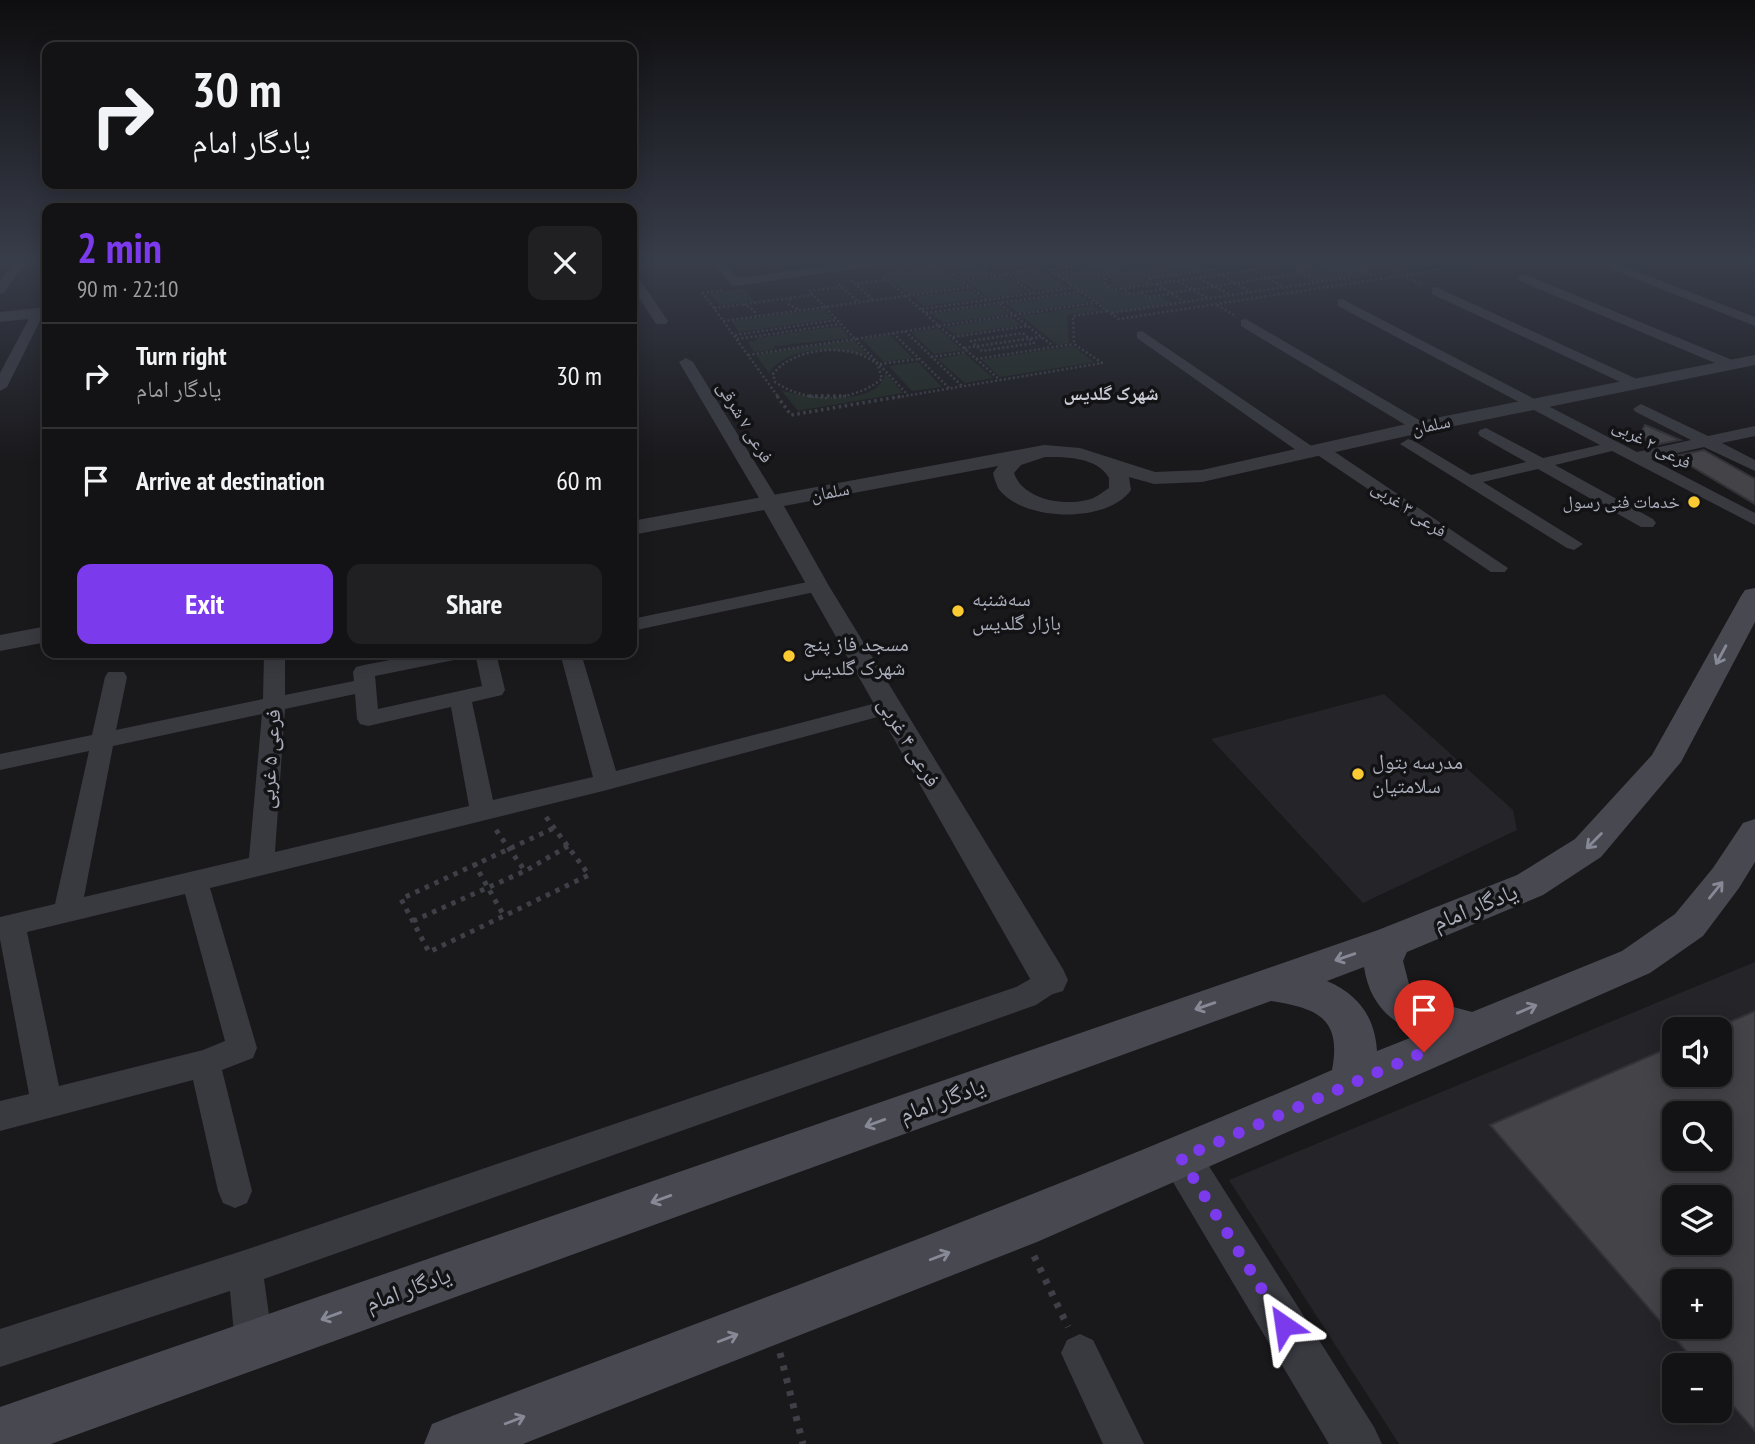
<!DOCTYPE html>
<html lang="en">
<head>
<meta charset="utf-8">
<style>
	:root { --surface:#131214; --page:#202022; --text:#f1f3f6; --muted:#9d9ea0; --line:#323234; --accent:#7c3aed }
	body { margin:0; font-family:"PT Sans Narrow","Noto Naskh Arabic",sans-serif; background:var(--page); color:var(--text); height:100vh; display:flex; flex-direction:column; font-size:26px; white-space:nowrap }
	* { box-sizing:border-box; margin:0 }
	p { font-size:23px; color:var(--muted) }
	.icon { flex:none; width:38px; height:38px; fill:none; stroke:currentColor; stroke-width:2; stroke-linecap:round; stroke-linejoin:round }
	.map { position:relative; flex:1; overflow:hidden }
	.details { position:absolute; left:42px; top:203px; width:595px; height:455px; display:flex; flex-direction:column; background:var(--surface); border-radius:14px; box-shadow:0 4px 18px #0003,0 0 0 2px var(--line) }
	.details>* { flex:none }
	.top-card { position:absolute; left:42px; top:42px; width:595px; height:147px; border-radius:14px; box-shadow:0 4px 18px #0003,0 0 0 2px var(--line); background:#131214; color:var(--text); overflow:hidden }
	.tools { position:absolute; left:1662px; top:1017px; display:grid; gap:14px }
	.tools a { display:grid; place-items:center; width:70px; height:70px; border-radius:14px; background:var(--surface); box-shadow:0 4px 18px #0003,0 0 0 2px var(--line); font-size:35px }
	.pin { position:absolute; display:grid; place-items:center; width:60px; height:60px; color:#fff; margin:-72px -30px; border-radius:50% 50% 50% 0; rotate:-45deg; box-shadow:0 0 7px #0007 }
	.pin .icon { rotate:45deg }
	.me { position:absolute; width:77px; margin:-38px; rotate:328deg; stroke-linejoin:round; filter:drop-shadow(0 0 5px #0008) }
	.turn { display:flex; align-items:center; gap:24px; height:147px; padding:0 35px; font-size:32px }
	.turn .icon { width:91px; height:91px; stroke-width:2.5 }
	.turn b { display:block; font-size:49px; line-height:60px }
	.round { display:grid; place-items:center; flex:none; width:74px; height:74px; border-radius:14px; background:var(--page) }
	.overview { display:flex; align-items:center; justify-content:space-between; height:119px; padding:0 35px }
	h1 { font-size:42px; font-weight:700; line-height:52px; color:var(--accent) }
	.action { display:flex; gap:14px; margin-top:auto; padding:14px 35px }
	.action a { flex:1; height:80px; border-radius:14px; background:var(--accent); color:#fff; font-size:28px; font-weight:700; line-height:80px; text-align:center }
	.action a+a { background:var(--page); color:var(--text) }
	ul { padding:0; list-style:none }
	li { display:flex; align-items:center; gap:21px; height:105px; padding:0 35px; border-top:2px solid var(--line) }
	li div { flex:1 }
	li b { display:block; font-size:26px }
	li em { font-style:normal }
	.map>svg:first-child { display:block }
	.built { fill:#252428; fill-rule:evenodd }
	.green { fill:#202922 }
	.building { fill:#434348; stroke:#333237; stroke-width:2; fill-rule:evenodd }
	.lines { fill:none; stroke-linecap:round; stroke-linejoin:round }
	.path-far3 { stroke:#3f4047; stroke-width:2.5; stroke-dasharray:2 2.5; stroke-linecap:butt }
	.path-far2 { stroke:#3f4047; stroke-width:3.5; stroke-dasharray:2.5 3.5; stroke-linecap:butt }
	.path-far1 { stroke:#3f4047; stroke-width:5; stroke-dasharray:4.5 6; stroke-linecap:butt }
	.path { stroke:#3f4047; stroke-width:7; stroke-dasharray:5 8; stroke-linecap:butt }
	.minor { fill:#393a40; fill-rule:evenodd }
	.tertiary { fill:#393a40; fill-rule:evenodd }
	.secondary { fill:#474850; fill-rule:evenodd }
	.oneway { stroke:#878a96 }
	.route { stroke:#7c3aed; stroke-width:12; stroke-dasharray:0 21.6 }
	.poi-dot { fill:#f9ca31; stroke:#131316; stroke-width:2.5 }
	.labels { text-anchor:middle; stroke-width:7; stroke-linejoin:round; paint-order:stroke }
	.far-street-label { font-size:18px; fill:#aaaebb; stroke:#131316 }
	.far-poi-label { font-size:18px; fill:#aaaebb; stroke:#131316; text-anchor:end }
	.far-neighbourhood-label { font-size:19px; font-weight:bold; fill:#cbcdd7; stroke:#131316 }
	.poi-label { font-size:21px; fill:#aaaebb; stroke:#131316; text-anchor:start }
	.street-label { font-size:21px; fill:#aaaebb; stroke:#131316 }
	.near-street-label { font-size:24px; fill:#aaaebb; stroke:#131316 }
</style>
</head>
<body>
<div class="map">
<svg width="1755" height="1444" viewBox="0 0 1755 1444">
	<rect width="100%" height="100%" fill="#19181b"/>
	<g class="built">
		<path d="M1384,694L1513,810L1517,830L1363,903L1211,739Z"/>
		<path d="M1755,962V1444H1399L1229,1180ZM1675,1029H1720V1074H1675ZM1675,1113H1720V1158H1675ZM1675,1197H1720V1242H1675ZM1675,1281H1720V1326H1675ZM1675,1365H1720V1410H1675Z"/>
	</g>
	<g class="green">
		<path d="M972,261L990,274L964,278L945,263Z"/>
		<path d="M1119,261L1130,268L1063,278L1056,275L1087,270L1081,267Z"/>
		<path d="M1195,261L1209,269L1150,278L1136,269Z"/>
		<path d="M1311,261H1388V262C1371,279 1331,270 1311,261Z"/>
		<path d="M1307,263L1335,271L1370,273L1317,281L1288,266Z"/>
		<path d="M935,264L965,286L910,295L881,272Z"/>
		<path d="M1133,270L1152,283L1115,288L1110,285L1114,274Z"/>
		<path d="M1042,271L1066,287L1035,291L1012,275Z"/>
		<path d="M1110,273L1103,281L1113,291C1125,290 1137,296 1148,298C1149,298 1159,297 1160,297C1164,298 1167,301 1171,303L1112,313L1065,280Z"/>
		<path d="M1004,276L1027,292L989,298L967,281Z"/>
		<path d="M744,289L754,301L719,305L710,293Z"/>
		<path d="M970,290L981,298L924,306L914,297Z"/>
		<path d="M1078,294L1090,302L1018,313L1006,304Z"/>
		<path d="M997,305L1009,314L943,323L932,314Z"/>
		<path d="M1093,306L1099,310L1067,315L1069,343L1058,345L1021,316Z"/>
		<path d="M824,309L833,319L739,332L731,321Z"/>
		<path d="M1011,317L1021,325L955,335L946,327Z"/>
		<path d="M840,326L850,338L774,346L775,349L754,352L748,342L757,340L756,338Z"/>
		<path d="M938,328L962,350L934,354L911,332Z"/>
		<path d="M890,335L912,358L884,362L862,339Z"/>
		<path d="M853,340L869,356C839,347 788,344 769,373L756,355Z"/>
		<path d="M1073,346L1094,362L1000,377L982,360Z"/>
		<path d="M965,354L993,378L965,383L938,359Z"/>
		<path d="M918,362L942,387L912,391L889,366Z"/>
		<path d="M885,373L903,393L798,411L781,390C804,398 879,408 885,373Z"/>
	</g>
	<g class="building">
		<path d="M1645,425L1680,440L1655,445L1639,436Z"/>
		<path d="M1704,450L1755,479V504L1674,456Z"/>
		<path d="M1755,1011V1431L1720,1391V1365H1698L1490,1125L1675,1045V1074H1720V1026ZM1675,1113H1720V1158H1675ZM1675,1197H1720V1242H1675ZM1675,1281H1720V1326H1675Z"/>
	</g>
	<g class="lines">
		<g class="path-far3">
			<path d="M977,261L995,276"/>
			<path d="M1037,261L1119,319L1496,261"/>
			<path d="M1121,261L1150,279"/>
			<path d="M1197,261L1211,270"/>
			<path d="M1276,261L1317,282"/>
			<path d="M1307,261L1329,269L1367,272"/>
			<path d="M938,263L987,300"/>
			<path d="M1492,263L1509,271"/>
			<path d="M1043,265L1070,262"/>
			<path d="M904,266L942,261"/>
			<path d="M1048,270L1113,261"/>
			<path d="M1252,270L1284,287"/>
			<path d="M1382,270L1389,268L1395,261"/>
			<path d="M1118,271L1106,279L1105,283L1113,290L1309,262"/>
			<path d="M1006,274L1033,293"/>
			<path d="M1053,274L1083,270"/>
			<path d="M1219,274L1251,292"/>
			<path d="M884,277L906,296L972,287"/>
			<path d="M1406,277L1423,285"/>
			<path d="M1199,278L1231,295"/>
			<path d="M1062,279L1182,261"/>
			<path d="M1149,279L1250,264L1251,261"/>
			<path d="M851,280L873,300"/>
			<path d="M963,280L1044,268"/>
			<path d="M1178,281L1207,298"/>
			<path d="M839,284L858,302"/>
			<path d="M857,284L886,280"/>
			<path d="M1157,284L1185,302"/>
			<path d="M1121,288L1130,294L1165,289"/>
			<path d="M722,290L703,293L779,398"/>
			<path d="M809,291L841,287"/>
			<path d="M811,293L825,307"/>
			<path d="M1141,293L1148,297L1173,294"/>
			<path d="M1171,293L1300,273"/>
			<path d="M906,296L939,326L855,339L825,307Z"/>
			<path d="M790,299L789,305L800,310"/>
			<path d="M743,304L754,310L756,316"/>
			<path d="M1000,304L1053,346"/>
			<path d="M1217,305L1234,315"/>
			<path d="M714,308L813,295"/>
			<path d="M922,309L1072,288"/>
			<path d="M926,313L1079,292"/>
			<path d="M1112,313L1458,261"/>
			<path d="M723,321L825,307"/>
			<path d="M939,326L1095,303"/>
			<path d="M939,326L1000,380"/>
			<path d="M905,331L962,386"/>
			<path d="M893,333L949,388"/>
			<path d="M1023,333L1034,343L982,351L971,341Z"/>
			<path d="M735,335L837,320"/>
			<path d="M953,337L1027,326"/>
			<path d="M737,339L840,324"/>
			<path d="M855,339L908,395"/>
			<path d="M964,348L1041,337"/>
			<path d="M748,355L855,339"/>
			<path d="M931,357L967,352"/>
			<path d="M976,359L1074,344"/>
			<path d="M880,364L919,359"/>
			<path d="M827,398C807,397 792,393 775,382L773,374C794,346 853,342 878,365L882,379C866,391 851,396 831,398"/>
			<path d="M893,398L1102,363L1074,344L1073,316L1107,311"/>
		</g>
		<g class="path-far2">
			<path d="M777,396L791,415L903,396"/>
			<path d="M809,396H846"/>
		</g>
		<g class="path-far1">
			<path d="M546,817L589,875L429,952L401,899L554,828"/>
			<path d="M496,830L525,871"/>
			<path d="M474,863L504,916"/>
			<path d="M413,921L525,871L568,846"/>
		</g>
		<g class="path">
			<path d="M1034,1256L1068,1327"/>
			<path d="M780,1353L803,1444"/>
		</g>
		<g class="minor">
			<path d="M14,261H26L4,293L0,294V281Z"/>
			<path d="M712,261H724L738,278L860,261H894L888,264L735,286L731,285Z"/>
			<path d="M1591,261H1609L1755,317V326Z"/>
			<path d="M632,273L636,274L668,321L666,324H656L654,321L632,286Z"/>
			<path d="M1524,274L1737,362L1739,365L1732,369L1727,368L1520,281L1518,278Z"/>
			<path d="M1436,287L1639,380L1641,383L1639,386H1629L1432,294V288Z"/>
			<path d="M1342,299L1637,452L1691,440L1636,412L1633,409L1641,404L1708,436L1755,426V436L1722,443L1755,460V471L1704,447L1651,459L1755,513V525L1612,451L1555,465L1653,519L1656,523L1653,527H1641L1538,469L1483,482L1583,544L1574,550L1567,548L1400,444L1408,439L1414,441L1471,475L1526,462L1480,436L1478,433L1480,430L1486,428L1543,458L1600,445L1338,306V300Z"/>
			<path d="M38,309L44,313L7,387L0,391V373L32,313Z"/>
			<path d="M1246,319L1426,424L1428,427L1426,430H1414L1241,326V320Z"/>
			<path d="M1142,331L1313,447L1320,444L1326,446L1508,568L1505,572H1491L1316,454L1309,457L1303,455L1137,338V332Z"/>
			<path d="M686,358L693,362L780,503L777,507H765L762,503L679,362Z"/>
			<path d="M817,580L824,582L827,586L824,590L632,631V619Z"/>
			<path d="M264,653H285V695L354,681L353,672L356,667L364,665L426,653H468L464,658L375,676L378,709L482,686L475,653H496L505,690L502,695L472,702L493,800L593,777L560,653H581L616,771L888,700L896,702L899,707L896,712L607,790L210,888L257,1048L253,1058L222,1070L252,1191L247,1203L235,1208L223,1203L218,1191L193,1080L0,1131V1101L29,1094L0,939V917L55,904L89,751L0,770V754L92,735L105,677L108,672H124L127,677L116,730L263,699ZM355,694L357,719L360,724L368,726L451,707L469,806L275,852L285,709ZM262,714L249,858L84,897L113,746ZM185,894L225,1041L203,1050L59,1086L27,932Z"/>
			<path d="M1050,968L1060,971L1064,980L1060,989L1036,1005L264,1279L273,1344L267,1357L254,1363L241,1357L235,1344L230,1291L0,1367V1329L245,1250L1016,987Z"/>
			<path d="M1080,1334L1093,1340L1144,1444H1103L1061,1353L1067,1340Z"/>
		</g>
		<g class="tertiary">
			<path d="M47,307V317L0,322V312Z"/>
			<path d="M1755,355V365L1420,433L1202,482L1154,484L1129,477L1131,490C1107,524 1022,522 998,488C996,483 994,478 993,473L998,466L784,506L829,586L1063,969L1068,980L1063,991L1050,995L1037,991L764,510L632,535V521L1044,445L1080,448L1155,472L1202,470L1420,421ZM1045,457C1067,457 1097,457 1109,478V488C1104,491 1097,497 1091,499C1066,507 1023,500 1014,473L1021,465Z"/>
			<path d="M47,626V642L0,651V635Z"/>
			<path d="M1181,1138L1195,1144L1374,1427L1382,1444H1329L1167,1172L1161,1158L1167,1144Z"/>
		</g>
		<path class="secondary" d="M1755,588V622L1681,762L1601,857L1543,895L1407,952L1403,961L1410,988L1431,1001L1472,1012L1622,951L1675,914L1713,868L1743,823L1755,819V862L1739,888L1703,936L1650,973L1037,1242L523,1444H424L432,1424L452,1416C747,1304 1042,1196 1332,1070C1342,1018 1317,1008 1271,1001L51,1444H0V1407L1378,930L1517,875L1575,839L1652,755L1741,596L1745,590ZM1364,967C1369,1001 1388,1022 1420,1034L1377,1051C1375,1017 1358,994 1327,981Z"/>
	</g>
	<defs><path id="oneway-shaft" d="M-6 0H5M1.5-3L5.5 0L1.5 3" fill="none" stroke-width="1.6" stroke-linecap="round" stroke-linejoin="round" transform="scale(1.75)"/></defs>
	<g class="oneway">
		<use href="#oneway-shaft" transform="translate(1721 655) rotate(118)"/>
		<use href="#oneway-shaft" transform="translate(1594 841) rotate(135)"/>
		<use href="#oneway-shaft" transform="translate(1716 890) rotate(-51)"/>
		<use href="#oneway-shaft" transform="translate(1345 957) rotate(161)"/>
		<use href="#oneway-shaft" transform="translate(1205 1006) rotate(161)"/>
		<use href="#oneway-shaft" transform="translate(1527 1009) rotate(-23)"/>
		<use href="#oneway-shaft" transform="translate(875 1123) rotate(160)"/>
		<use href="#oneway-shaft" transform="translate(661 1199) rotate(160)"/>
		<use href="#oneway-shaft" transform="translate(940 1256) rotate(-21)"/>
		<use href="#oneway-shaft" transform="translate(331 1316) rotate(160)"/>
		<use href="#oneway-shaft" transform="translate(728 1338) rotate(-21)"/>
		<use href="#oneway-shaft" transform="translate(515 1420) rotate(-21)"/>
	</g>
	<linearGradient id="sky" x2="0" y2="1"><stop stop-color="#0e0d0f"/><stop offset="0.56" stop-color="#383d4a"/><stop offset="1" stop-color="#383d4a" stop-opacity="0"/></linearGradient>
	<rect width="1755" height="464" fill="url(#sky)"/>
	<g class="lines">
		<path class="route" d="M1284,1325L1181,1158L1424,1052"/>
	</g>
	<g class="poi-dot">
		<circle cx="1694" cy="502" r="7"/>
		<circle cx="958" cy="611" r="7"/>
		<circle cx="789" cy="656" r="7"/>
		<circle cx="1358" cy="774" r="7"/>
	</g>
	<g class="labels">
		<g class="far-street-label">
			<text transform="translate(745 422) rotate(59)" y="6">فرعی ۷ شرقی</text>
			<text transform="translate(1431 425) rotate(-12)" y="6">سلمان</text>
			<text transform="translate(1652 444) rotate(28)" y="6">فرعی ۲ غربی</text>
			<text transform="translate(830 492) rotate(-10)" y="6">سلمان</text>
			<text transform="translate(1409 509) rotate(34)" y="6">فرعی ۳ غربی</text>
		</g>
		<g class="far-poi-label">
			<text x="1680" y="508">خدمات فنی رسول</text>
		</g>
		<g class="far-neighbourhood-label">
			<text x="1111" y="400">شهرک گلدیس</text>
		</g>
		<g class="poi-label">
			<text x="972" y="606">سه‌شنبه<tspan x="972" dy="24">بازار گلدیس</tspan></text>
			<text x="803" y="651">مسجد فاز پنج<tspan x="803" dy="24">شهرک گلدیس</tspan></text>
			<text x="1372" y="769">مدرسه بتول<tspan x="1372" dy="24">سلامتیان</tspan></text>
		</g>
		<g class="street-label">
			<text transform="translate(909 742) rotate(59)" y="7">فرعی ۴ غربی</text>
			<text transform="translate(270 759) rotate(-86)" y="7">فرعی ۵ غربی</text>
		</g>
		<g class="near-street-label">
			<text transform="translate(1475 907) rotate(-22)" y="8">یادگار امام</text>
			<text transform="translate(942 1100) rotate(-20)" y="8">یادگار امام</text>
			<text transform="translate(408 1289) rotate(-20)" y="8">یادگار امام</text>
		</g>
	</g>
</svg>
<div class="tools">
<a><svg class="icon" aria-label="sound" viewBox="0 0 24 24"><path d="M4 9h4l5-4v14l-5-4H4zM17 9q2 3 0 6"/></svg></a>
<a><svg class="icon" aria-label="search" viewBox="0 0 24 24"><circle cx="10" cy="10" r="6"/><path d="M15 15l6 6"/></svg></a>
<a><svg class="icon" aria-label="layers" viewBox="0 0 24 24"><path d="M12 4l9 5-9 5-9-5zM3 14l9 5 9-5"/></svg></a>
<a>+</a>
<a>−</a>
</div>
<div class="pin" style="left:1424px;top:1052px;background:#d93025"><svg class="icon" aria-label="arrive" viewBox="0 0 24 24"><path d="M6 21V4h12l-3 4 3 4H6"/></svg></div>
<svg class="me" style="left:1284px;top:1325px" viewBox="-20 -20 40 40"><path d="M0-17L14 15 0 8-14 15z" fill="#7c3aed" stroke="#fff" stroke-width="4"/></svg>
<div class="top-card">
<div class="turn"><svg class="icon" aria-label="right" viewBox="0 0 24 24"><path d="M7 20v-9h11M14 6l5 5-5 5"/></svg><div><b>30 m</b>یادگار امام</div></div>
</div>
<section class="details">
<div class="overview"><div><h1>2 min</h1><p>90 m · 22:10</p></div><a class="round"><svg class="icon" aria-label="close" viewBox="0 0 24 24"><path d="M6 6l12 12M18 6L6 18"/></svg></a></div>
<ul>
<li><svg class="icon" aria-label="right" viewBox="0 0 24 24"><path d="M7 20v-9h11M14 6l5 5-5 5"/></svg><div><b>Turn right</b><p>یادگار امام</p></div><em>30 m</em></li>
<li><svg class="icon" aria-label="arrive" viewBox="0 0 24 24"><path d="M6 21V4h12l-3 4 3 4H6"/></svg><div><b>Arrive at destination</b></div><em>60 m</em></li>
</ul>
<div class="action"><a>Exit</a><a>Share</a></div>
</section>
</div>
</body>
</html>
